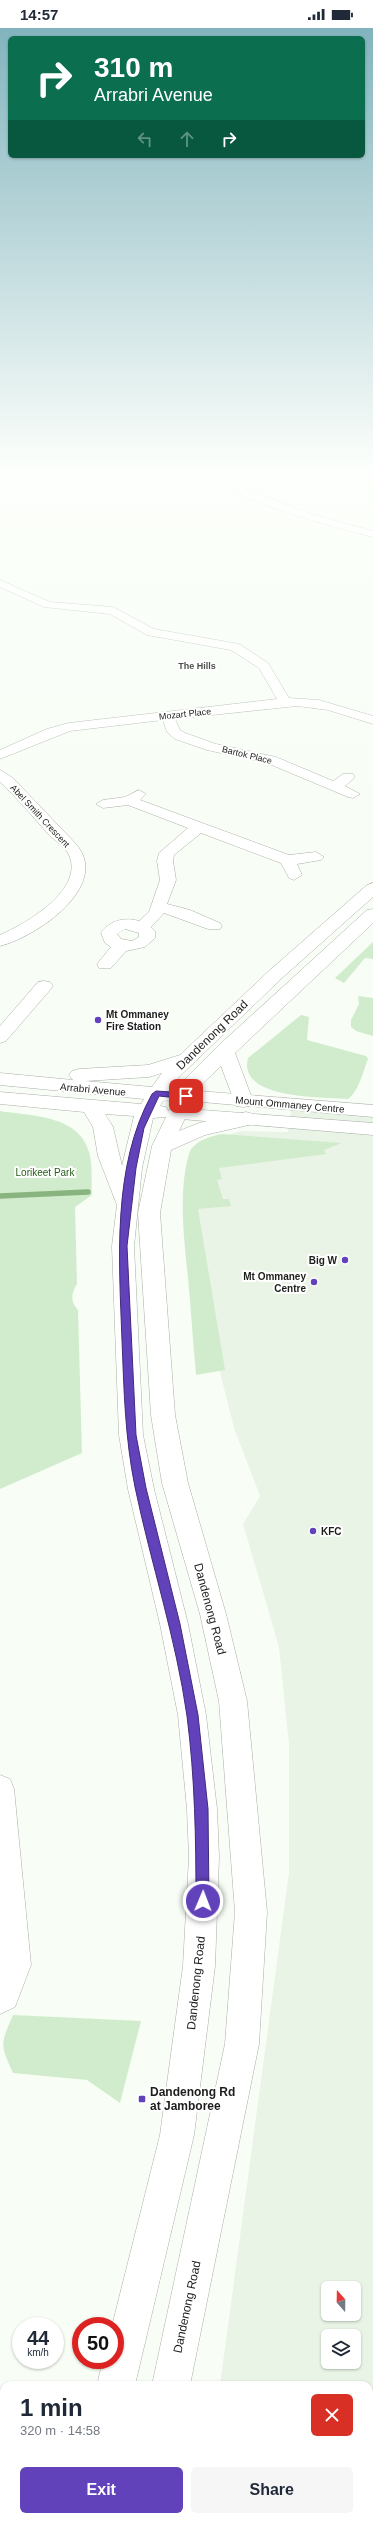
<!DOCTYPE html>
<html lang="en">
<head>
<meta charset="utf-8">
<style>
	:root { --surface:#fff; --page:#f6f6f7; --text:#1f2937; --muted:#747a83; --accent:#6242bb }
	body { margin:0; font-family:Arial,sans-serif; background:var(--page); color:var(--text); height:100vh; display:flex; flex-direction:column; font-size:15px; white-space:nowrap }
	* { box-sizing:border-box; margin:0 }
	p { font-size:13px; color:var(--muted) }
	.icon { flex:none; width:22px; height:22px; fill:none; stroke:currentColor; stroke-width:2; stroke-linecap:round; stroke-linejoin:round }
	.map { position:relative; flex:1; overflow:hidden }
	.panel { position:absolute; left:0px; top:2353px; width:373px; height:140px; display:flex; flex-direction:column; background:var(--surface); border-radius:12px 12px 0 0; box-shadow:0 1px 3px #0004 }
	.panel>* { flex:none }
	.banner { position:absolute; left:8px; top:8px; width:357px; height:122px; border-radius:6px; box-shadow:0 1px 3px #0004; background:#0b6e4f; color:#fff; overflow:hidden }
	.needle { width:26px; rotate:340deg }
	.controls { position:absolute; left:321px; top:2253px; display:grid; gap:8px }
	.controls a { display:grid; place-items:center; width:40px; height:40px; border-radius:6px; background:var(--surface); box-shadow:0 1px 3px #0004; font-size:20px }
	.speed { position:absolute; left:12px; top:2289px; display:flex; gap:8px; font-size:20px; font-weight:700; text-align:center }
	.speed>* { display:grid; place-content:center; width:52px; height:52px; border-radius:50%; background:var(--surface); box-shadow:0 1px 3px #0004; line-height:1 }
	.speed small { font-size:10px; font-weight:400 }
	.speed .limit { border:6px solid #d22; background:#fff; color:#111 }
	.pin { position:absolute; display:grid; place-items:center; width:34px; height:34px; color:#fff; margin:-17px; border-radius:8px; box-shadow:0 2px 6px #0006 }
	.me { position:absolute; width:44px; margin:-22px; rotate:1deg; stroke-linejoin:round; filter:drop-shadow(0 0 3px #0008) }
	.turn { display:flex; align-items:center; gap:14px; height:84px; padding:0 20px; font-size:18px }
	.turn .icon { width:52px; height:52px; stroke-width:2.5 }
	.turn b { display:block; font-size:28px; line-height:34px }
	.lanes { display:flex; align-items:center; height:38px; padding:0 20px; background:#0003; justify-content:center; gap:20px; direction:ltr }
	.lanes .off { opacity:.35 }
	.round { display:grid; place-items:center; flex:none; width:42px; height:42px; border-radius:6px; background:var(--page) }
	.overview { display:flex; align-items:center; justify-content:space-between; height:68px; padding:0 20px }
	h1 { font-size:24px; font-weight:600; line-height:30px }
	.primary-button { display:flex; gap:8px; margin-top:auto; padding:8px 20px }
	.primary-button a { flex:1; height:46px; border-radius:6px; background:var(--accent); color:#fff; font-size:16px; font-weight:600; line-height:46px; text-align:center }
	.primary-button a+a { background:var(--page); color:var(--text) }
	.status { display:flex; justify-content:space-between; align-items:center; height:28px; padding:0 20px; background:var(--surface); direction:ltr }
	.status svg { height:11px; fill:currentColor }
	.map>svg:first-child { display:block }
	.built { fill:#e9f4e6; fill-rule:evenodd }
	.green { fill:#d1eccc }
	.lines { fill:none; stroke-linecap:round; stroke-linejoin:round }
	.stream { stroke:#89b480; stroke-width:5.5 }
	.street-casing { stroke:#a9aea7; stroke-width:1 }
	.secondary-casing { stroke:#a9aea7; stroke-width:1 }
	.street { fill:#fff; fill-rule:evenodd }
	.secondary { fill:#fff; fill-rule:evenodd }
	.route { fill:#6242bb; stroke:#402b7a }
	.poi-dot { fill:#6242bb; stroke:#fff; stroke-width:1.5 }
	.labels { text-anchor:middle; stroke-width:4; stroke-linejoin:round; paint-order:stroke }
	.far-neighbourhood-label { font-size:9px; font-weight:bold; fill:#4c514b; stroke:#fff }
	.far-street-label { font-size:9px; fill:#1c1e1b; stroke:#fff }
	.poi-label { font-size:10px; font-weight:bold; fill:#1c1e1b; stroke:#fff; text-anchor:start }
	.street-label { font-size:10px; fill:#1c1e1b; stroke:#fff }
	.park-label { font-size:10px; fill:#245b16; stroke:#fff }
	.near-street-label { font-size:12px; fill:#1c1e1b; stroke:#fff }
	.near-poi-label { font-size:12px; font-weight:bold; fill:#1c1e1b; stroke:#fff; text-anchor:start }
</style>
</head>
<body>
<div class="status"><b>14:57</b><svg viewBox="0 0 49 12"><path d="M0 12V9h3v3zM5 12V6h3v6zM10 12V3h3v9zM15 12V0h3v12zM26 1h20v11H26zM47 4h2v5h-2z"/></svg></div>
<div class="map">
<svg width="373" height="2493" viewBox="0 0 373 2493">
	<rect width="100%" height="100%" fill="#f8fef6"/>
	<path class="built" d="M293,1070L373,1076V2493H230L228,2489H369V2357H220L289,1844V1717L279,1619L243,1496L260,1468L234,1400L193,1237V1145L209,1113L241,1103L288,1104ZM328,2260H354V2286H328ZM328,2308H354V2334H328Z"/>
	<g class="green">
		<path d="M373,914V931L365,930L344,955L335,950Z"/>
		<path d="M358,968L373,970V1008L356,1003L351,999V992L359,976Z"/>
		<path d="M301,987L309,989L307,1012L366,1028L368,1031C363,1044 359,1063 348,1071C323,1069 237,1072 248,1030Z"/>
		<path d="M0,1083C31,1088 79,1087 89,1124C93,1137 91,1154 92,1167L75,1179L77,1256C71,1266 70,1273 78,1282L82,1425L0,1461Z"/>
		<path d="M222,1106L342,1115L324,1122L326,1126L219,1140L222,1151L217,1152L223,1171H229L231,1178L198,1181L225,1342L196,1347C193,1314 191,1282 188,1250C184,1211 178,1163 189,1126C193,1113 211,1108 222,1106Z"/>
		<path d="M13,1987L141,1993L120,2075L87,2052L13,2045C0,2015 0,2018 13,1987Z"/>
	</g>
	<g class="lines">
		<path class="stream" d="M0,1168L88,1164"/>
		<g class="street-casing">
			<g id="street">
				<path d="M0,552L50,574L113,579L154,601L239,616L268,635L289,670L319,672L373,688V696L328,682L297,678L175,691L180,702L185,705L216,716L276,729L333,753L343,746H353L355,749L345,758L360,766L353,770L348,769L267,735L207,722L175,711L167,704L163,692L70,703L0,731V722L47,701L69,695L277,671L259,640L231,622L147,607L110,586L44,579L0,559Z"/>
				<path d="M0,742L13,750L76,816C112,858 36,909 0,918V907C25,896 87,861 68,825C64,819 56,813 50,808C34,790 18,771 0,754Z"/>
				<path d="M139,762L146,766L140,772L289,827L316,824L324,829L321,832L297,836L302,847L294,852L289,850L281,835L201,805L174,827L173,833L176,852L167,876L190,882L220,895L222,898L220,901H208L164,885L151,899L155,903V910L145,919L126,923L111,940H99L97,936L111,919L105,915L101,905C110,892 125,889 139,893L149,884L160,852L157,833L159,825L188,800L128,777L103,780L96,776L103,772L125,769ZM125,901L139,905V909L132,913L121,911L117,906Z"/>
				<path d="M44,953L50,954L53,958L50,962L6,1013L0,1015V998L38,954Z"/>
				<path d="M186,1062L373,1077V1089L179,1072L177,1068L179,1064Z"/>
				<path d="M176,1080L373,1095V1107L169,1090L167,1086L169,1082Z"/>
				<path d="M0,1747L10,1751L14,1761L31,1937L15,1979L0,1986Z"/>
			</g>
		</g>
		<g class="secondary-casing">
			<g id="secondary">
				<path d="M215,439H225L232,452L249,462L314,487L373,503V509C345,502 240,475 224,455C220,451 218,444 215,439Z"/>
				<path d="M373,855V869L282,950L179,1049L171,1061L178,1065L186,1050L218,1018L367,882L373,881V895L235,1025L253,1073L250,1078L243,1079L236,1078L221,1038L201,1057L179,1103L199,1095L246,1084L253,1086L256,1091L253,1096L205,1107L171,1122L160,1185L175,1387L188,1455L226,1586L247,1673L267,1884L259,2016L190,2357H152L225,2016L235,1884L219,1673L200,1586L162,1455L151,1387L138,1185L152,1118L168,1085L166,1089L153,1090L142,1140L134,1218L143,1407L154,1461L188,1596L206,1687L217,1781L219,1829L215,1938L194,2107L135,2357H97L103,2332H115V2298H112L160,2107L183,1938L189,1829L187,1781L178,1687L160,1596L128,1461L119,1407L112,1218L117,1177L98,1128L93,1099L84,1084L0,1076V1064L141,1076L144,1071L0,1057V1045L73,1052L69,1047L72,1043L79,1041L148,1037L180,1027L270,942L367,857ZM162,1045L152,1059L85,1053L149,1049ZM175,1072L169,1084L166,1079L160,1078L163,1073ZM105,1086L134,1088L122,1138L113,1099Z"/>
				<path d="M4,2404V2444L0,2445V2405Z"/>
				<path d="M0,2453L4,2455V2489H18L9,2493H0Z"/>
				<path d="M26,2489H108L107,2493H28Z"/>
				<path d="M124,2489H164L163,2493H123Z"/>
			</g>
		</g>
		<use href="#street" class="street"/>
		<use href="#secondary" class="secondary"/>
	</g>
	<linearGradient id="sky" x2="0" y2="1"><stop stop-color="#82b4be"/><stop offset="0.56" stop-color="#fcfffb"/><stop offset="1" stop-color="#fcfffb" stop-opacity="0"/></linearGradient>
	<rect width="373" height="788" fill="url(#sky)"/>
	<path class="route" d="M156,1063L186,1065L191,1068L186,1071L159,1068L144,1100L136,1140L127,1218L136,1407L146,1460L180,1596L198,1687L208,1781L209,1873L207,1878L203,1879L198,1878L196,1873C196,1811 195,1750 187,1688C176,1610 151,1536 135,1459C125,1410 124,1362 122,1312C119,1232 112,1138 152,1066Z"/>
	<g class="poi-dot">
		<circle cx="98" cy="992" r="4"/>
		<circle cx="345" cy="1232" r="4"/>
		<circle cx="314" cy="1254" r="4"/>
		<circle cx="313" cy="1503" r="4"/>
		<rect x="138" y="2067" width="8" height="8" rx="2"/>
	</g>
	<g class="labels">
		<g class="far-neighbourhood-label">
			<text x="197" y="641">The Hills</text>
		</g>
		<g class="far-street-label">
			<text transform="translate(185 686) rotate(-6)" y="3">Mozart Place</text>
			<text transform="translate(247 727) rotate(14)" y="3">Bartok Place</text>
			<text transform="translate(40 788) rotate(47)" y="3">Abel Smith Crescent</text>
		</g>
		<g class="poi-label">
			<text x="106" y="990">Mt Ommaney<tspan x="106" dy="12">Fire Station</tspan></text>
			<text x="337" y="1236" text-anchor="end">Big W</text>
			<text x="306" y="1252" text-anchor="end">Mt Ommaney<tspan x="306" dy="12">Centre</tspan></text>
			<text x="321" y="1507">KFC</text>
		</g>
		<g class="street-label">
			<text transform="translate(93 1061) rotate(5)" y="4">Arrabri Avenue</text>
			<text transform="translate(290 1076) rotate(5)" y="4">Mount Ommaney Centre</text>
		</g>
		<g class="park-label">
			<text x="45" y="1148">Lorikeet Park</text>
		</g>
		<g class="near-street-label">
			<text transform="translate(212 1007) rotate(-44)" y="4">Dandenong Road</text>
			<text transform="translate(210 1581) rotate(75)" y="4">Dandenong Road</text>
			<text transform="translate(196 1955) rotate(-84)" y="4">Dandenong Road</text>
			<text transform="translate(187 2279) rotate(-78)" y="4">Dandenong Road</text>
		</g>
		<g class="near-poi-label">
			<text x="150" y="2068">Dandenong Rd<tspan x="150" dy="14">at Jamboree</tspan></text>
		</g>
	</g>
</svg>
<div class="controls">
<a><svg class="needle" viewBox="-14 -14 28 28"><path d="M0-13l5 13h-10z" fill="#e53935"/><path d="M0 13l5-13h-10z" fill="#747a83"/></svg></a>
<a><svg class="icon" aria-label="layers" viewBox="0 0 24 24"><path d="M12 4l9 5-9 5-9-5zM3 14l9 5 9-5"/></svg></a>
</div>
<div class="speed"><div>44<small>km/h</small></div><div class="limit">50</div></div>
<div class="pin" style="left:186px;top:1068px;background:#d93025"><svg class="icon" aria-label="arrive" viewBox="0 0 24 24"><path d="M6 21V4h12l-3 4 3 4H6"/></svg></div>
<svg class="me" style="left:203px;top:1873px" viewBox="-20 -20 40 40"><circle r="17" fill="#6242bb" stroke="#fff" stroke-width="3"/><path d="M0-11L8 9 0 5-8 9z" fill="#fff"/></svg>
<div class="banner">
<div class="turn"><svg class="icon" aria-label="right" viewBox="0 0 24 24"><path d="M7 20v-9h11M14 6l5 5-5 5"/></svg><div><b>310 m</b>Arrabri Avenue</div></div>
<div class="lanes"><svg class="icon off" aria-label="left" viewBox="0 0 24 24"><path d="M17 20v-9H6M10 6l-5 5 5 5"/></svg><svg class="icon off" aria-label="ahead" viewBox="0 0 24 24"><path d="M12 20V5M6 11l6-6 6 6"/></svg><svg class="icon" aria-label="right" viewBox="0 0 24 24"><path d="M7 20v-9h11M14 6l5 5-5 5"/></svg></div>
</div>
<section class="panel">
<div class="overview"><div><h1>1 min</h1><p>320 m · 14:58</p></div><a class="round" style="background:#d93025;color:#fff"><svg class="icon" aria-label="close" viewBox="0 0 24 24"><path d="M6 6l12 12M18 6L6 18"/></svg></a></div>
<div class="primary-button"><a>Exit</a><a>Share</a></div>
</section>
</div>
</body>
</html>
